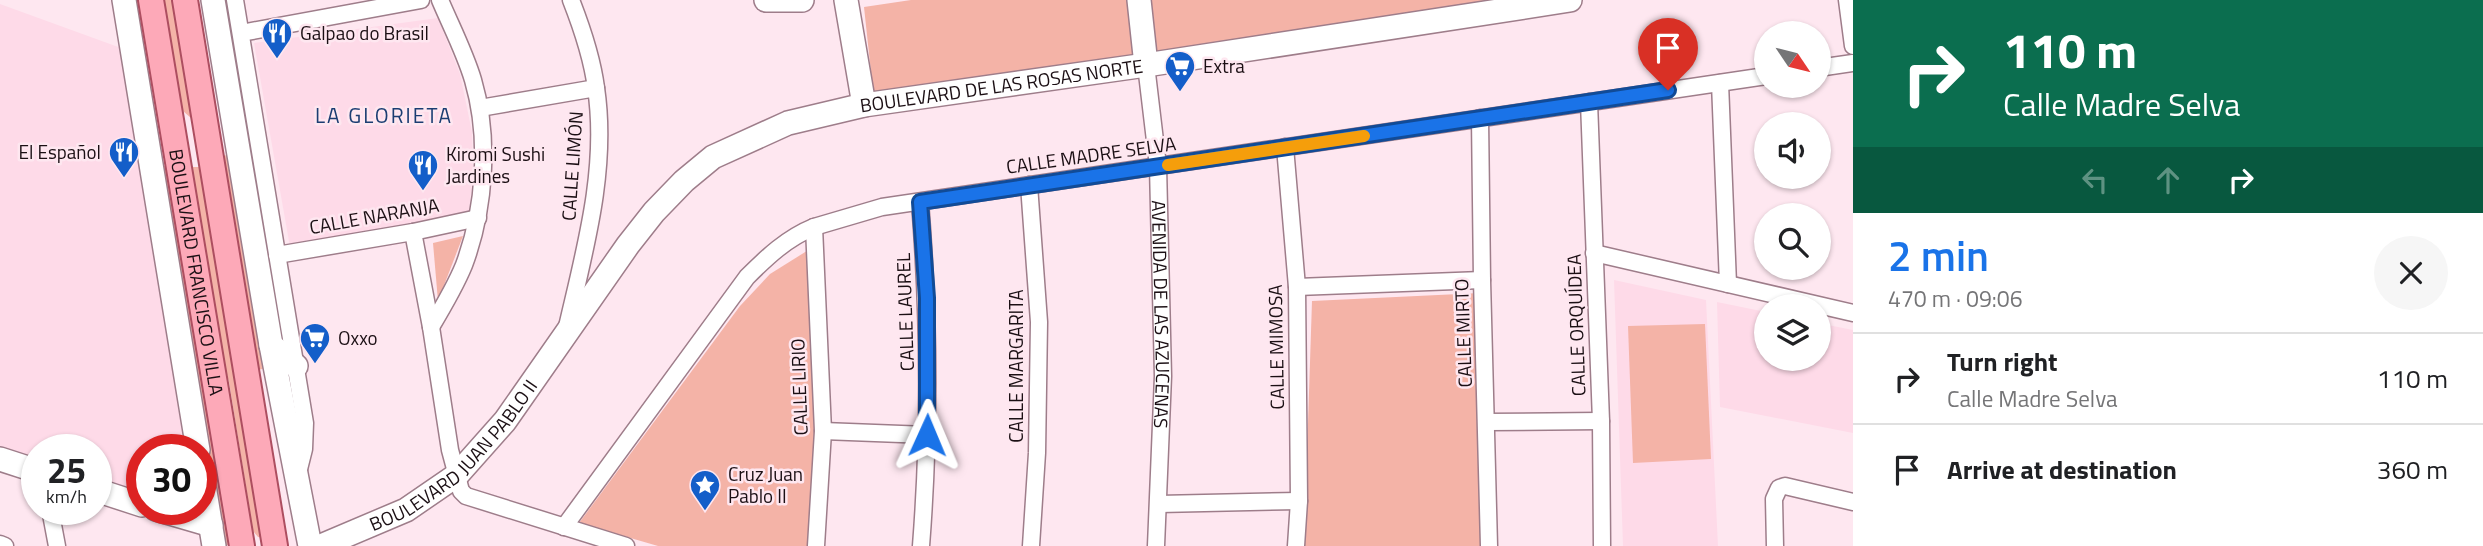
<!DOCTYPE html>
<html lang="en">
<head>
<meta charset="utf-8">
<style>
	:root { --surface:#fff; --page:#f6f6f6; --text:#202124; --muted:#757577; --line:#e0e0e0; --accent:#1a73e8 }
	body { margin:0; font-family:"Titillium Web",sans-serif; background:var(--page); color:var(--text); height:100vh; display:flex; flex-direction:column; font-size:26px; white-space:nowrap }
	* { box-sizing:border-box; margin:0 }
	p { font-size:23px; color:var(--muted) }
	.icon { flex:none; width:38px; height:38px; fill:none; stroke:currentColor; stroke-width:2; stroke-linecap:round; stroke-linejoin:round }
	.map { position:relative; flex:1; overflow:hidden }
	.details { display:flex; flex-direction:column; background:var(--surface); width:630px }
	.details>* { flex:none }
	.guide { background:#0b6e4f; color:#fff; overflow:hidden }
	.needle { width:46px; rotate:125deg }
	.tools { position:absolute; left:1754px; top:21px; display:grid; gap:14px }
	.tools a { display:grid; place-items:center; width:77px; height:77px; border-radius:50%; background:var(--surface); box-shadow:0 2px 5px #0004; font-size:35px }
	.speed { position:absolute; left:21px; top:434px; display:flex; gap:14px; font-size:35px; font-weight:700; text-align:center }
	.speed>* { display:grid; place-content:center; width:91px; height:91px; border-radius:50%; background:var(--surface); box-shadow:0 2px 5px #0004; line-height:1 }
	.speed small { font-size:18px; font-weight:400 }
	.speed .limit { border:10px solid #d22; background:#fff; color:#111 }
	.pin { position:absolute; display:grid; place-items:center; width:60px; height:60px; color:#fff; margin:-72px -30px; border-radius:50% 50% 50% 0; rotate:-45deg; box-shadow:0 0 7px #0007 }
	.pin .icon { rotate:45deg }
	.me { position:absolute; width:77px; margin:-38px; rotate:1deg; stroke-linejoin:round; filter:drop-shadow(0 0 5px #0008) }
	.turn { display:flex; align-items:center; gap:24px; height:147px; padding:0 35px; font-size:32px }
	.turn .icon { width:91px; height:91px; stroke-width:2.5 }
	.turn b { display:block; font-size:49px; line-height:60px }
	.lanes { display:flex; align-items:center; height:66px; padding:0 35px; background:#0003; justify-content:center; gap:35px; direction:ltr }
	.lanes .off { opacity:.35 }
	.round { display:grid; place-items:center; flex:none; width:74px; height:74px; border-radius:37px; background:var(--page) }
	.summary { display:flex; align-items:center; justify-content:space-between; height:119px; padding:0 35px }
	h1 { font-size:42px; font-weight:600; line-height:52px; color:var(--accent) }
	ul { padding:0; list-style:none }
	li { display:flex; align-items:center; gap:21px; height:91px; padding:0 35px; border-top:2px solid var(--line) }
	li div { flex:1 }
	li b { display:block; font-size:26px }
	li em { font-style:normal }
	main { display:flex; flex:1; min-height:0 }
	.map>svg:first-child { display:block }
	.built { fill:#fedae8 }
	.green { fill:#f4b3a7 }
	.lines { fill:none; stroke-linecap:round; stroke-linejoin:round }
	.street-casing { stroke:#9e7d8a; stroke-width:19 }
	.secondary-casing { stroke:#9e7d8a; stroke-width:26 }
	.primary-casing { stroke:#ad4e60; stroke-width:28 }
	.street { stroke:#fff; stroke-width:16 }
	.secondary { stroke:#fff; stroke-width:23 }
	.primary { stroke:#fda9b8; stroke-width:24 }
	.route-casing { stroke:#114b97; stroke-width:18 }
	.route { stroke:#1a73e8; stroke-width:12 }
	.slow { stroke:#f59e0b; stroke-width:12 }
	.labels { text-anchor:middle; stroke-width:5; stroke-linejoin:round; paint-order:stroke }
	.poi-label { font-size:19px; fill:#1b0f14; stroke:#fee7f0; text-anchor:start }
	.street-label { font-size:19px; fill:#1b0f14; stroke:#fee7f0 }
	.neighbourhood-label { font-size:21px; letter-spacing:2px; fill:#1b3d72; stroke:#fee7f0 }
</style>
</head>
<body>
<main>
<div class="map">
<svg width="1853" height="546" viewBox="0 0 1853 546">
	<rect width="100%" height="100%" fill="#fee7f0"/>
	<g class="built">
		<path d="M0,4L121,48L185,450H142V498L96,482V450H37V462L0,450Z"/>
		<path d="M438,18L460,74L472,132L473,170L469,212L290,247L254,43Z"/>
		<path d="M1614,280L1706,300L1718,546H1623Z"/>
		<path d="M1717,302L1766,312V359H1818V323L1853,330V433L1720,407Z"/>
	</g>
	<g class="green">
		<path d="M164,0H180L199,112L192,119L183,111Z"/>
		<path d="M911,0H1128L1134,58L874,100L864,7Z"/>
		<path d="M1150,0H1518L1156,56Z"/>
		<path d="M228,155L263,369L255,370L221,156Z"/>
		<path d="M162,166H168L228,545L220,546Z"/>
		<path d="M186,167H200L258,461L264,538L258,537L253,531L229,382L212,319Z"/>
		<path d="M463,236L438,301L433,243Z"/>
		<path d="M810,249L816,432L807,546H658L579,523L740,306L770,274Z"/>
		<path d="M1480,293L1486,546H1304L1312,301Z"/>
		<path d="M1705,324L1711,459L1633,463L1628,326Z"/>
	</g>
	<g class="lines">
		<g class="street-casing">
			<g id="street">
				<path d="M235,0L305,423L304,449L298,473"/>
				<path d="M1847,0L1853,46"/>
				<path d="M241,33L421,0"/>
				<path id="s1" d="M1146,65L1158,166L1163,376L1156,546"/>
				<path d="M1818,68L1853,63"/>
				<path d="M1720,83L1728,284"/>
				<path d="M1589,102L1601,421L1602,546"/>
				<path d="M480,108L596,88"/>
				<path d="M1480,118L1482,280L1489,546"/>
				<path d="M1285,147L1297,287L1299,501L1296,546"/>
				<path d="M1029,185L1039,322L1037,453L1031,546"/>
				<path d="M920,202C929,316 930,431 921,546"/>
				<path d="M814,227L823,431L816,546"/>
				<path d="M413,232L431,327L450,450L461,491L466,496L626,546"/>
				<path d="M1594,253L1853,313"/>
				<path d="M277,255L413,232L478,218"/>
				<path d="M1297,287L1482,280"/>
				<path d="M431,327C443,307 455,287 464,265C485,209 490,138 473,80C465,53 451,26 440,0"/>
				<path d="M567,327C585,249 608,168 596,88C592,57 582,28 571,0"/>
				<path d="M1487,422L1601,421"/>
				<path d="M823,431L927,435"/>
				<path d="M1159,504L1299,501"/>
				<path d="M50,509L57,546"/>
				<path d="M564,527L747,277C767,257 787,238 814,227L882,207L1766,76"/>
				<path d="M0,544L5,546"/>
				<path d="M1775,546L1774,499L1779,488L1785,486L1853,502"/>
			</g>
		</g>
		<g class="secondary-casing">
			<g id="secondary">
				<path d="M124,0L198,450"/>
				<path d="M213,0L271,345L310,546"/>
				<path d="M766,0H802"/>
				<path d="M846,0L864,105"/>
				<path d="M1139,0L1146,65"/>
				<path d="M271,345L296,366"/>
				<path d="M0,459L37,471"/>
				<path d="M201,467L214,546"/>
				<path d="M96,490L142,505"/>
				<path d="M156,509L211,525"/>
				<path id="s2" d="M321,546L406,510L457,475L505,421L628,245L654,212L684,181L713,157L788,123L864,105L1146,65L1570,0"/>
			</g>
		</g>
		<g class="primary-casing">
			<g id="primary">
				<path id="s3" d="M151,0L242,546"/>
				<path d="M185,0L275,546"/>
			</g>
		</g>
		<use href="#street" class="street"/>
		<use href="#secondary" class="secondary"/>
		<use href="#primary" class="primary"/>
	</g>
	<g class="lines">
		<g class="route-casing">
			<path id="route" d="M927,435V298L920,202L1668,90"/>
		</g>
		<use href="#route" class="route"/>
		<path class="slow" d="M1168,165L1364,136"/>
	</g>
	<defs>
		<g id="restaurant-pin" transform="scale(1.575)"><path d="M0 17L-7.5 6A9.5 9.5 0 1 1 7.5 6Z" fill="#145ec9" stroke="#fee7f0"/><path d="M-5-6h1v4h1v-4h1v4h1v-4h1v5L-1.5 .5V6h-2V.5L-5-1ZM5-6V6H3V1.5H1.5Q1.5-4 5-6Z" fill="#fff"/></g>
		<g id="supermarket-pin" transform="scale(1.575)"><path d="M0 17L-7.5 6A9.5 9.5 0 1 1 7.5 6Z" fill="#145ec9" stroke="#fee7f0"/><path d="M-6-5.5h2.5l.6 2H6L4.5 2H-2.5L-4.4-4H-6ZM-1.5 3.2a1.3 1.3 0 1 0 .1 0ZM3 3.2a1.3 1.3 0 1 0 .1 0Z" fill="#fff"/></g>
		<g id="sight-pin" transform="scale(1.575)"><path d="M0 17L-7.5 6A9.5 9.5 0 1 1 7.5 6Z" fill="#145ec9" stroke="#fee7f0"/><path d="M0-6L1.8-2.2L6-1.7L2.9 1.2L3.7 5.4L0 3.3L-3.7 5.4L-2.9 1.2L-6-1.7L-1.8-2.2Z" fill="#fff"/></g>
	</defs>
	<g fill-rule="evenodd">
		<use href="#restaurant-pin" x="277" y="33"/>
		<use href="#supermarket-pin" x="1180" y="66"/>
		<use href="#restaurant-pin" x="124" y="152"/>
		<use href="#restaurant-pin" x="423" y="165"/>
		<use href="#supermarket-pin" x="315" y="338"/>
		<use href="#sight-pin" x="705" y="485"/>
	</g>
	<g class="labels">
		<g class="poi-label">
			<text x="300" y="40">Galpao do Brasil</text>
			<text x="1203" y="73">Extra</text>
			<text x="101" y="159" text-anchor="end">El Español</text>
			<text x="446" y="161">Kiromi Sushi<tspan x="446" dy="22">Jardines</tspan></text>
			<text x="338" y="345">Oxxo</text>
			<text x="728" y="481">Cruz Juan<tspan x="728" dy="22">Pablo II</tspan></text>
		</g>
		<g class="street-label">
			<text dy="7" stroke="none"><textPath href="#s2" startOffset="863">BOULEVARD DE LAS ROSAS NORTE</textPath></text>
			<text transform="translate(1091 155) rotate(-8)" y="7">CALLE MADRE SELVA</text>
			<text transform="translate(572 166) rotate(-86)" y="7">CALLE LIMÓN</text>
			<text transform="translate(374 216) rotate(-10)" y="7">CALLE NARANJA</text>
			<text dy="7" stroke="none"><textPath href="#s3" startOffset="276">BOULEVARD FRANCISCO VILLA</textPath></text>
			<text transform="translate(905 312) rotate(-92)" y="7">CALLE LAUREL</text>
			<text dy="7" stroke="none"><textPath href="#s1" startOffset="250">AVENIDA DE LAS AZUCENAS</textPath></text>
			<text transform="translate(1576 325) rotate(-92)" y="7">CALLE ORQUÍDEA</text>
			<text transform="translate(1463 333) rotate(-92)" y="7">CALLE MIRTO</text>
			<text transform="translate(1276 347) rotate(-91)" y="7">CALLE MIMOSA</text>
			<text transform="translate(1016 366) rotate(-90)" y="7">CALLE MARGARITA</text>
			<text transform="translate(799 387) rotate(-92)" y="7">CALLE LIRIO</text>
			<text dy="7" stroke="none"><textPath href="#s2" startOffset="164">BOULEVARD JUAN PABLO II</textPath></text>
		</g>
		<g class="neighbourhood-label">
			<text x="384" y="123">LA GLORIETA</text>
		</g>
	</g>
</svg>
<div class="tools">
<a><svg class="needle" viewBox="-14 -14 28 28"><path d="M0-13l5 13h-10z" fill="#e53935"/><path d="M0 13l5-13h-10z" fill="#757577"/></svg></a>
<a><svg class="icon" aria-label="sound" viewBox="0 0 24 24"><path d="M4 9h4l5-4v14l-5-4H4zM17 9q2 3 0 6"/></svg></a>
<a><svg class="icon" aria-label="search" viewBox="0 0 24 24"><circle cx="10" cy="10" r="6"/><path d="M15 15l6 6"/></svg></a>
<a><svg class="icon" aria-label="layers" viewBox="0 0 24 24"><path d="M12 4l9 5-9 5-9-5zM3 14l9 5 9-5"/></svg></a>
</div>
<div class="speed"><div>25<small>km/h</small></div><div class="limit">30</div></div>
<div class="pin" style="left:1668px;top:90px;background:#d93025"><svg class="icon" aria-label="arrive" viewBox="0 0 24 24"><path d="M6 21V4h12l-3 4 3 4H6"/></svg></div>
<svg class="me" style="left:927px;top:435px" viewBox="-20 -20 40 40"><path d="M0-17L14 15 0 8-14 15z" fill="#1a73e8" stroke="#fff" stroke-width="4"/></svg>
</div>
<section class="details">
<div class="guide">
<div class="turn"><svg class="icon" aria-label="right" viewBox="0 0 24 24"><path d="M7 20v-9h11M14 6l5 5-5 5"/></svg><div><b>110 m</b>Calle Madre Selva</div></div>
<div class="lanes"><svg class="icon off" aria-label="left" viewBox="0 0 24 24"><path d="M17 20v-9H6M10 6l-5 5 5 5"/></svg><svg class="icon off" aria-label="ahead" viewBox="0 0 24 24"><path d="M12 20V5M6 11l6-6 6 6"/></svg><svg class="icon" aria-label="right" viewBox="0 0 24 24"><path d="M7 20v-9h11M14 6l5 5-5 5"/></svg></div>
</div>
<div class="summary"><div><h1>2 min</h1><p>470 m · 09:06</p></div><a class="round"><svg class="icon" aria-label="close" viewBox="0 0 24 24"><path d="M6 6l12 12M18 6L6 18"/></svg></a></div>
<ul>
<li><svg class="icon" aria-label="right" viewBox="0 0 24 24"><path d="M7 20v-9h11M14 6l5 5-5 5"/></svg><div><b>Turn right</b><p>Calle Madre Selva</p></div><em>110 m</em></li>
<li><svg class="icon" aria-label="arrive" viewBox="0 0 24 24"><path d="M6 21V4h12l-3 4 3 4H6"/></svg><div><b>Arrive at destination</b></div><em>360 m</em></li>
</ul>
</section>
</main>
</body>
</html>
